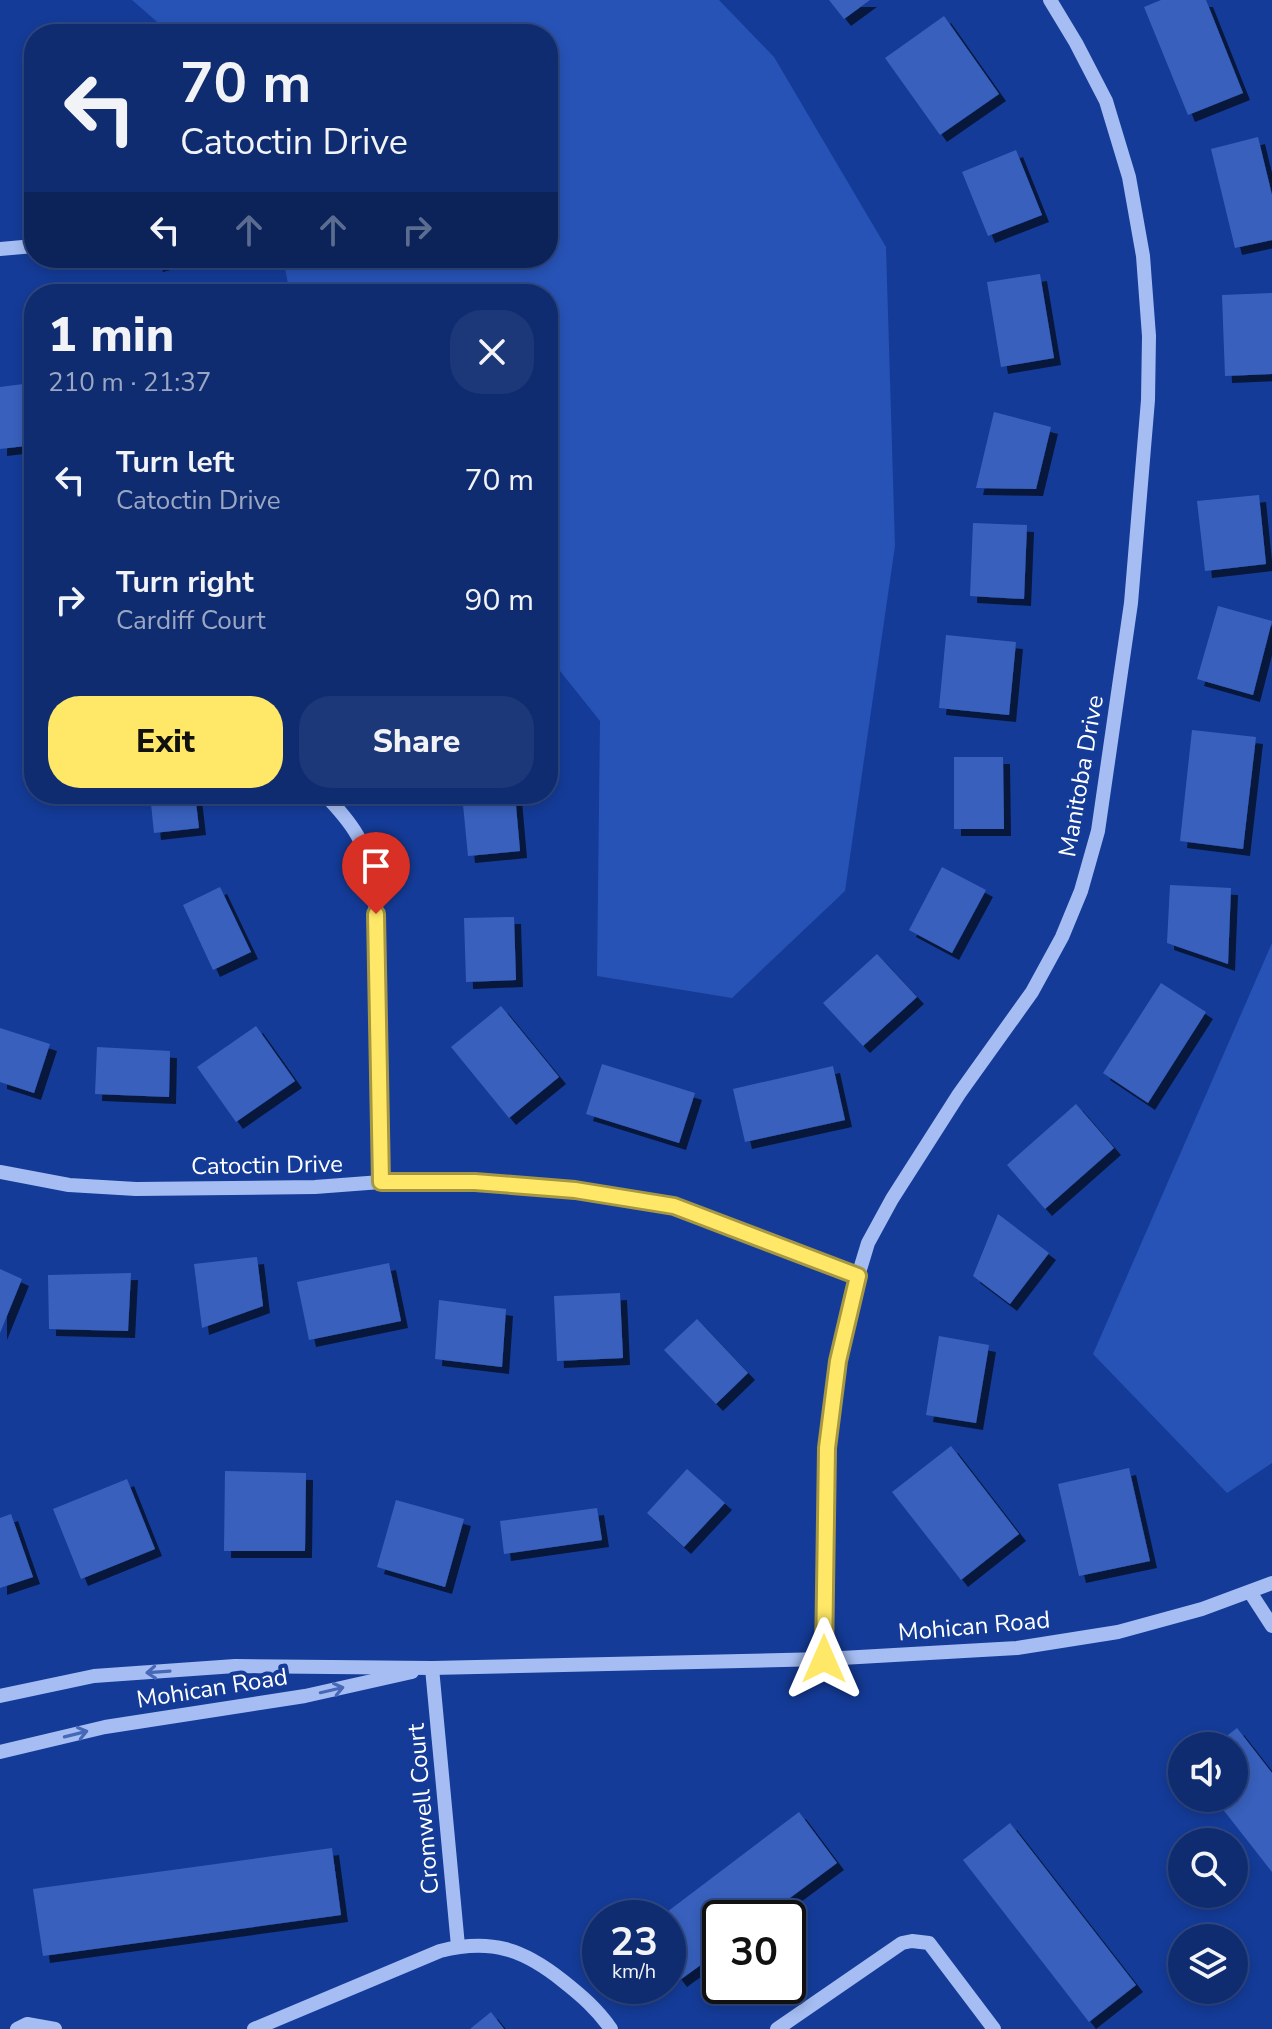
<!DOCTYPE html>
<html lang="en">
<head>
<meta charset="utf-8">
<style>
	:root { --surface:#0f2c71; --page:#1d3879; --text:#f1f3f6; --muted:#9ba7c3; --line:#2f4884; --accent:#ffe867 }
	body { margin:0; font-family:"Nunito Sans",sans-serif; background:var(--page); color:var(--text); height:100vh; display:flex; flex-direction:column; font-size:30px; white-space:nowrap }
	* { box-sizing:border-box; margin:0 }
	p { font-size:26px; color:var(--muted) }
	.icon { flex:none; width:44px; height:44px; fill:none; stroke:currentColor; stroke-width:2; stroke-linecap:round; stroke-linejoin:round }
	.map { position:relative; flex:1; overflow:hidden }
	.side { position:absolute; left:24px; top:284px; width:534px; height:520px; display:flex; flex-direction:column; background:var(--surface); border-radius:32px; box-shadow:0 4px 12px #0003,0 0 0 2px var(--line) }
	.side>* { flex:none }
	.top-card { position:absolute; left:24px; top:24px; width:534px; height:244px; border-radius:32px; box-shadow:0 4px 12px #0003,0 0 0 2px var(--line); background:#0f2c71; color:var(--text); overflow:hidden }
	.controls { position:absolute; left:1168px; top:1732px; display:grid; gap:16px }
	.controls a { display:grid; place-items:center; width:80px; height:80px; border-radius:50%; background:var(--surface); box-shadow:0 4px 12px #0003,0 0 0 2px var(--line); font-size:40px }
	.speed { position:absolute; left:582px; top:1900px; display:flex; gap:16px; font-size:40px; font-weight:700; text-align:center }
	.speed>* { display:grid; place-content:center; width:104px; height:104px; border-radius:50%; background:var(--surface); box-shadow:0 4px 12px #0003,0 0 0 2px var(--line); line-height:1 }
	.speed small { font-size:20px; font-weight:400 }
	.speed .limit { border:4px solid #111; border-radius:12px; background:#fff; color:#111 }
	.pin { position:absolute; display:grid; place-items:center; width:68px; height:68px; color:#fff; margin:-82px -34px; border-radius:50% 50% 50% 0; rotate:-45deg; box-shadow:0 0 8px #0007 }
	.pin .icon { rotate:45deg }
	.me { position:absolute; width:88px; margin:-44px; rotate:0deg; stroke-linejoin:round; filter:drop-shadow(0 0 6px #0008) }
	.turn { display:flex; align-items:center; gap:28px; height:168px; padding:0 24px; font-size:36px }
	.turn .icon { width:104px; height:104px; stroke-width:2.5 }
	.turn b { display:block; font-size:56px; line-height:68px }
	.lanes { display:flex; align-items:center; height:76px; padding:0 24px; background:#0003; justify-content:center; gap:40px; direction:ltr }
	.lanes .off { opacity:.35 }
	.round { display:grid; place-items:center; flex:none; width:84px; height:84px; border-radius:32px; background:var(--page) }
	.summary { display:flex; align-items:center; justify-content:space-between; height:136px; padding:0 24px }
	h1 { font-size:48px; font-weight:800; line-height:60px }
	.primary-button { display:flex; gap:16px; margin-top:auto; padding:16px 24px }
	.primary-button a { flex:1; height:92px; border-radius:32px; background:var(--accent); color:#111; font-size:32px; font-weight:800; line-height:92px; text-align:center }
	.primary-button a+a { background:var(--page); color:var(--text) }
	ul { padding:0; list-style:none }
	li { display:flex; align-items:center; gap:24px; height:120px; padding:0 24px }
	li div { flex:1 }
	li b { display:block; font-size:30px }
	li em { font-style:normal }
	.map>svg:first-child { display:block }
	.green { fill:#2753b6 }
	.building { fill:#3861bc; filter:url(#shadow) }
	.lines { fill:none; stroke-linecap:round; stroke-linejoin:round }
	.minor { stroke:#a5bdf2; stroke-width:14 }
	.oneway { stroke:#4768b7 }
	.route-casing { stroke:#a69743; stroke-width:20 }
	.route { stroke:#ffe867; stroke-width:14 }
	.labels { text-anchor:middle; stroke-width:8; stroke-linejoin:round; paint-order:stroke }
	.street-label { font-size:24px; fill:#fff; stroke:#143b97 }
</style>
</head>
<body>
<div class="map">
<svg width="1272" height="2029" viewBox="0 0 1272 2029">
	<defs>
		<filter id="shadow"><feDropShadow dx="7" dy="7" stdDeviation="0" flood-color="#0009"/></filter>
	</defs>
	<rect width="100%" height="100%" fill="#143b97"/>
	<g class="green">
		<path d="M132,0H719L774,57L886,247L895,546L845,891L732,998L597,976L600,721L548,656V294H290L283,258H548V34H171Z"/>
		<path d="M1272,943V1463L1227,1493L1093,1354Z"/>
	</g>
	<g class="building">
		<path d="M829,0H870L844,19Z"/>
		<path d="M1161,0H1206L1243,93L1188,115L1144,7Z"/>
		<path d="M944,16L999,94L940,135L885,58Z"/>
		<path d="M1258,137L1272,195V240L1235,248L1211,149Z"/>
		<path d="M1016,150L1042,215L988,236L962,172Z"/>
		<path d="M154,258H178V259L156,265Z"/>
		<path d="M1040,274L1054,358L1001,367L987,282Z"/>
		<path d="M1272,293V374L1225,376L1222,295Z"/>
		<path d="M31,383L34,445L0,449V387Z"/>
		<path d="M994,412L1051,427L1036,489L976,488Z"/>
		<path d="M1259,495L1266,564L1205,571L1197,501Z"/>
		<path d="M973,523L1027,525L1024,599L970,596Z"/>
		<path d="M1218,606L1272,621L1253,695L1197,679Z"/>
		<path d="M946,635L1016,642L1009,715L939,708Z"/>
		<path d="M1192,730L1256,737L1243,849L1180,841Z"/>
		<path d="M954,757H1003L1004,829H954Z"/>
		<path d="M150,794H195L199,828L154,833Z"/>
		<path d="M462,794H515L520,851L468,856Z"/>
		<path d="M942,867L986,890L952,953L909,930Z"/>
		<path d="M1170,885L1231,888L1228,964L1167,943Z"/>
		<path d="M220,887L251,952L213,970L183,905Z"/>
		<path d="M514,917L516,980L466,982L464,918Z"/>
		<path d="M877,954L917,997L863,1046L823,1003Z"/>
		<path d="M1161,983L1206,1012L1148,1103L1103,1073Z"/>
		<path d="M501,1006L559,1077L509,1118L451,1047Z"/>
		<path d="M256,1026L295,1081L236,1122L197,1067Z"/>
		<path d="M0,1028L50,1044L34,1093L0,1082Z"/>
		<path d="M97,1047L170,1051L169,1097L95,1094Z"/>
		<path d="M602,1064L695,1093L679,1143L586,1114Z"/>
		<path d="M833,1066L845,1120L745,1142L733,1089Z"/>
		<path d="M1076,1104L1114,1148L1045,1209L1007,1165Z"/>
		<path d="M998,1214L1049,1253L1010,1304L973,1276Z"/>
		<path d="M257,1257L263,1306L202,1328L194,1264Z"/>
		<path d="M389,1263L401,1321L309,1340L297,1282Z"/>
		<path d="M0,1269L22,1279L0,1333Z"/>
		<path d="M131,1273L128,1331L49,1329L48,1275Z"/>
		<path d="M620,1293L623,1358L557,1361L554,1296Z"/>
		<path d="M439,1300L506,1309L502,1367L435,1359Z"/>
		<path d="M697,1319L748,1373L716,1404L664,1350Z"/>
		<path d="M939,1336L989,1345L976,1423L926,1415Z"/>
		<path d="M951,1446L1019,1534L961,1580L892,1492Z"/>
		<path d="M1129,1468L1150,1561L1079,1576L1058,1484Z"/>
		<path d="M687,1469L725,1503L684,1547L647,1513Z"/>
		<path d="M225,1471L306,1473L305,1551H224Z"/>
		<path d="M127,1479L155,1549L81,1579L53,1509Z"/>
		<path d="M396,1500L464,1519L445,1587L377,1567Z"/>
		<path d="M597,1508L602,1540L504,1554L500,1521Z"/>
		<path d="M11,1514L33,1577L0,1588V1518Z"/>
		<path d="M1237,1728L1272,1773V1872L1214,1798H1234V1746H1214Z"/>
		<path d="M799,1812L837,1863L763,1918H720V1951L680,1980L668,1964V1918H659Z"/>
		<path d="M1010,1823L1136,1985L1089,2022L963,1860Z"/>
		<path d="M332,1848L341,1915L43,1956L33,1889Z"/>
		<path d="M491,2012L504,2029H470Z"/>
	</g>
	<g class="lines">
		<g class="minor">
			<path d="M0,249L34,246"/>
			<path d="M324,794C355,826 364,841 375,884L381,1182"/>
			<path d="M0,1172L69,1185L136,1189L315,1187L381,1182H475L575,1190L674,1206L858,1276"/>
			<path d="M1250,1592L1272,1626"/>
			<path d="M824,1659L827,1448L838,1361L858,1276L868,1243L892,1199L959,1094L1032,992L1062,937L1081,891L1098,831L1131,603L1148,400L1149,336L1143,256L1129,177L1106,101L1076,43L1050,0"/>
			<path d="M432,1668L458,1946"/>
			<path d="M0,1696L94,1676L235,1666L432,1668L824,1659L1017,1648L1118,1632L1202,1609L1272,1583"/>
			<path d="M0,1752L105,1727L305,1696L412,1672"/>
			<path d="M17,2029L27,2024L55,2029"/>
			<path d="M254,2029L440,1951C491,1938 523,1949 563,1981C582,1996 597,2009 611,2029"/>
			<path d="M777,2029L902,1943L912,1941L929,1943L994,2029"/>
		</g>
	</g>
	<defs><path id="oneway-shaft" d="M-6 0H5M1.5-3L5.5 0L1.5 3" fill="none" stroke-width="1.6" stroke-linecap="round" stroke-linejoin="round" transform="scale(2)"/></defs>
	<g class="oneway">
		<use href="#oneway-shaft" transform="translate(158 1672) rotate(176)"/>
		<use href="#oneway-shaft" transform="translate(332 1690) rotate(-13)"/>
		<use href="#oneway-shaft" transform="translate(76 1734) rotate(-14)"/>
	</g>
	<g class="lines">
		<g class="route-casing">
			<path id="route" d="M376,914L381,1182H475L575,1190L674,1206L858,1276L838,1361L827,1448L824,1659"/>
		</g>
		<use href="#route" class="route"/>
	</g>
	<g class="labels">
		<g class="street-label">
			<text transform="translate(1081 776) rotate(-80)" y="8">Manitoba Drive</text>
			<text transform="translate(267 1165) rotate(-1)" y="8">Catoctin Drive</text>
			<text transform="translate(974 1626) rotate(-5)" y="8">Mohican Road</text>
			<text transform="translate(212 1688) rotate(-9)" y="8">Mohican Road</text>
			<text transform="translate(423 1809) rotate(-95)" y="8">Cromwell Court</text>
		</g>
	</g>
</svg>
<div class="controls">
<a><svg class="icon" aria-label="sound" viewBox="0 0 24 24"><path d="M4 9h4l5-4v14l-5-4H4zM17 9q2 3 0 6"/></svg></a>
<a><svg class="icon" aria-label="search" viewBox="0 0 24 24"><circle cx="10" cy="10" r="6"/><path d="M15 15l6 6"/></svg></a>
<a><svg class="icon" aria-label="layers" viewBox="0 0 24 24"><path d="M12 4l9 5-9 5-9-5zM3 14l9 5 9-5"/></svg></a>
</div>
<div class="speed"><div>23<small>km/h</small></div><div class="limit">30</div></div>
<div class="pin" style="left:376px;top:914px;background:#d93025"><svg class="icon" aria-label="arrive" viewBox="0 0 24 24"><path d="M6 21V4h12l-3 4 3 4H6"/></svg></div>
<svg class="me" style="left:824px;top:1659px" viewBox="-20 -20 40 40"><path d="M0-17L14 15 0 8-14 15z" fill="#ffe867" stroke="#fff" stroke-width="4"/></svg>
<div class="top-card">
<div class="turn"><svg class="icon" aria-label="left" viewBox="0 0 24 24"><path d="M17 20v-9H6M10 6l-5 5 5 5"/></svg><div><b>70 m</b>Catoctin Drive</div></div>
<div class="lanes"><svg class="icon" aria-label="left" viewBox="0 0 24 24"><path d="M17 20v-9H6M10 6l-5 5 5 5"/></svg><svg class="icon off" aria-label="ahead" viewBox="0 0 24 24"><path d="M12 20V5M6 11l6-6 6 6"/></svg><svg class="icon off" aria-label="ahead" viewBox="0 0 24 24"><path d="M12 20V5M6 11l6-6 6 6"/></svg><svg class="icon off" aria-label="right" viewBox="0 0 24 24"><path d="M7 20v-9h11M14 6l5 5-5 5"/></svg></div>
</div>
<section class="side">
<div class="summary"><div><h1>1 min</h1><p>210 m · 21:37</p></div><a class="round"><svg class="icon" aria-label="close" viewBox="0 0 24 24"><path d="M6 6l12 12M18 6L6 18"/></svg></a></div>
<ul>
<li><svg class="icon" aria-label="left" viewBox="0 0 24 24"><path d="M17 20v-9H6M10 6l-5 5 5 5"/></svg><div><b>Turn left</b><p>Catoctin Drive</p></div><em>70 m</em></li>
<li><svg class="icon" aria-label="right" viewBox="0 0 24 24"><path d="M7 20v-9h11M14 6l5 5-5 5"/></svg><div><b>Turn right</b><p>Cardiff Court</p></div><em>90 m</em></li>
</ul>
<div class="primary-button"><a>Exit</a><a>Share</a></div>
</section>
</div>
</body>
</html>
